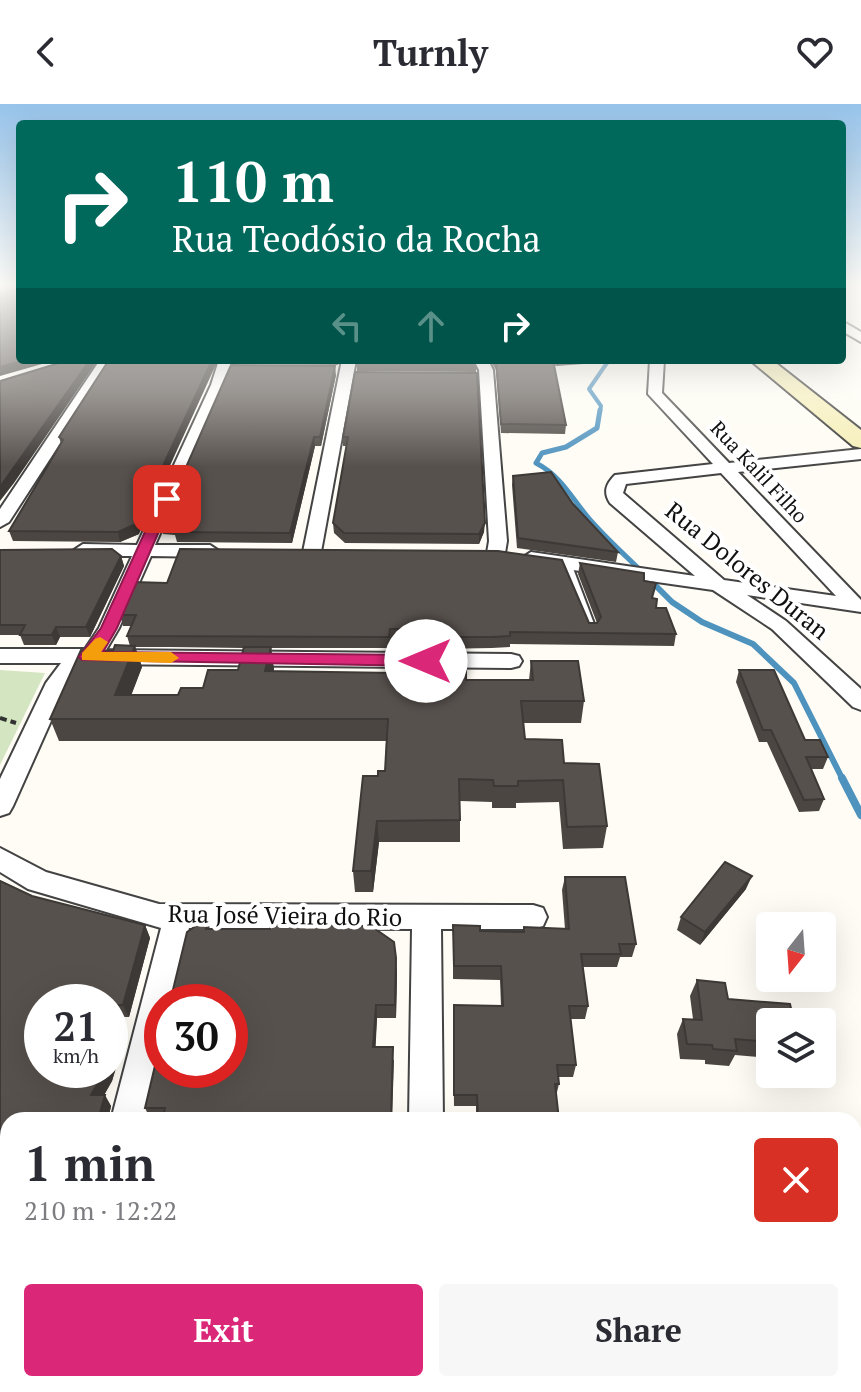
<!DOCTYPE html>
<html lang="en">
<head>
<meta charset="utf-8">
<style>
	:root { --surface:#fff; --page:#f7f7f7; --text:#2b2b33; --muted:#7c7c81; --accent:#db2777 }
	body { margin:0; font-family:"PT Serif",serif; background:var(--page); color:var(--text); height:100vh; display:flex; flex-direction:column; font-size:30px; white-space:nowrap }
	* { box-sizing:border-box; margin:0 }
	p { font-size:26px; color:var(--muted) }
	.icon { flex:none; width:44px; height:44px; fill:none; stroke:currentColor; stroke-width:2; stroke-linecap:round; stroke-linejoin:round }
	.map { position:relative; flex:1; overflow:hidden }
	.panel { position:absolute; left:0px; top:1008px; width:862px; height:280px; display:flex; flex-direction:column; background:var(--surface); border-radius:24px 24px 0 0; box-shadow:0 8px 32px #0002 }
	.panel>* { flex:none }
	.top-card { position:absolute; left:16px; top:16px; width:830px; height:244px; border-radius:8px; box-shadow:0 8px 32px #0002; background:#00695c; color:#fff; overflow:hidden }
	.needle { width:52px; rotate:197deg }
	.fabs { position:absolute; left:756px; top:808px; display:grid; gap:16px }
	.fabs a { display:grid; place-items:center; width:80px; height:80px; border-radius:8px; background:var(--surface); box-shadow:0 8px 32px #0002; font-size:40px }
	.speed { position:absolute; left:24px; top:880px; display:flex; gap:16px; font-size:40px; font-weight:700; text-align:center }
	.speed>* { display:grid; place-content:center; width:104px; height:104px; border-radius:50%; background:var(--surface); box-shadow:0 8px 32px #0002; line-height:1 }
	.speed small { font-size:20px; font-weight:400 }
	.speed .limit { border:12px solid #d22; background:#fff; color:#111 }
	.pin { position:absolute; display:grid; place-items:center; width:68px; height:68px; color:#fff; margin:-34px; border-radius:16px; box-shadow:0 4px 12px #0006 }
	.me { position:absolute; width:88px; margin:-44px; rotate:270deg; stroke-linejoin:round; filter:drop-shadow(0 0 6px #0008) }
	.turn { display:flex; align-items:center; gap:28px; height:168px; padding:0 24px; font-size:36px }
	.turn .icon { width:104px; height:104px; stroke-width:2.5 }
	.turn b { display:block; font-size:56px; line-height:68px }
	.lanes { display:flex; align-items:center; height:76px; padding:0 24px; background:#0003; justify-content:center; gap:40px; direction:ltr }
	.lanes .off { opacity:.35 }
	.round { display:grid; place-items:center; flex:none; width:84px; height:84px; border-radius:8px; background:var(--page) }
	.headline { display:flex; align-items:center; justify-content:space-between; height:136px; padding:0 24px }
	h1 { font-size:48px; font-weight:700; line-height:60px }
	.button { display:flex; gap:16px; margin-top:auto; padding:16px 24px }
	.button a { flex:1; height:92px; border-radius:8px; background:var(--accent); color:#fff; font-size:32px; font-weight:700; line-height:92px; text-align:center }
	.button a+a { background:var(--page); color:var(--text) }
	header { display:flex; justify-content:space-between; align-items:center; height:104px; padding:0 24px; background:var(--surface); font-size:36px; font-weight:700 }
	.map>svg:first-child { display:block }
	.green { fill:#d4e5c1 }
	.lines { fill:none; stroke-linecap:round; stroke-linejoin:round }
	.stream-far3 { stroke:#4e92be; stroke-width:4 }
	.stream-far2 { stroke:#4e92be; stroke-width:5 }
	.stream-far1 { stroke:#4e92be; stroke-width:6 }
	.stream { stroke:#4e92be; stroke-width:8 }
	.lane-casing { stroke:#434343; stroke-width:4 }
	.street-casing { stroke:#434343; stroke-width:4 }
	.secondary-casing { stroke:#323232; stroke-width:4 }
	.path { stroke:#323232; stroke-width:4; stroke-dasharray:7 4; stroke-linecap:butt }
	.lane { fill:#fff; fill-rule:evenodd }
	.street { fill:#fff; fill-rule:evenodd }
	.secondary { fill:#f5eeb7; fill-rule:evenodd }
	.wall { fill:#4b4642; fill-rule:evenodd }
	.shaded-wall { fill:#3d3936 }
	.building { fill:#57514d; stroke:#3d3936; stroke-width:2 }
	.route { fill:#db2777; stroke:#8e194d; stroke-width:2 }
	.slow { fill:#f59e0b }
	.labels { text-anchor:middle; stroke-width:8; stroke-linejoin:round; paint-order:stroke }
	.far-street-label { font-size:20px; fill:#101010; stroke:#fff }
	.street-label { font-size:24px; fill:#101010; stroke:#fff }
</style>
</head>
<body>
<header><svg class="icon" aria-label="back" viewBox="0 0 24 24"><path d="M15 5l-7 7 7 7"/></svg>Turnly<svg class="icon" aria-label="heart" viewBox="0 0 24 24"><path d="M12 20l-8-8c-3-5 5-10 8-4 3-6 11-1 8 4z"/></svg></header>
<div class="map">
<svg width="861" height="1288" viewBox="0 0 861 1288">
	<rect width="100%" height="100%" fill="#fefcf4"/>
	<path class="green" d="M0,566L45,569L0,661Z"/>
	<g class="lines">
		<path class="stream-far3" d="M600,308L601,302L589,285L609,256"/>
		<path class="stream-far2" d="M600,306L597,324L566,343L542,349L536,359C563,373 573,397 592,418C608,436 626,452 642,468"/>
		<path class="stream-far1" d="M640,466L672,498L702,518L753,540L794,579L843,676"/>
		<path class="stream" d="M842,674L861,711"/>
		<g class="lane-casing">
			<g id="lane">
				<path d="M586,256L583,258L557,260L554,258L557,256Z"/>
				<path d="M566,456L571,459L596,525L595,527H587L586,525L561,459Z"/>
			</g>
		</g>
		<g class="street-casing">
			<g id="street">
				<path d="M842,217L861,228V238L842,227Z"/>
				<path d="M100,256H114L9,418L0,423V405Z"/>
				<path d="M219,256H233L225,281L155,441H210L219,447L210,453L151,452L119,524L106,546L511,550L519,552L522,557L519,562L511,564L92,560L79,567L67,581L13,702L9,709L0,712V675L46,579L61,559H0V545H85L99,524L132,452H83L74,446L83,440L137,441L211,281Z"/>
				<path d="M342,256H356L321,448L312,454L303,448Z"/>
				<path d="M474,256H488L493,266L507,437L505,449L496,455L487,449L489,437L479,266Z"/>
				<path d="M650,256H664L662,289L729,359L861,345V355L738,368L861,496V508L747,491L786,517L861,585V606L853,603L772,525L713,486L531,460L522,454L531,448L695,472L610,399C603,388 606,380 615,371L713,360L648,290ZM721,369L836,492L724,476L623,389L626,380Z"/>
				<path d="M0,744L46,768L159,800L533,801L543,804L547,813L543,822L533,825H441L443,1016H409L412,825L189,824L172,898H162V943L145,1016H111L161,824L28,785L0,768Z"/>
				<path d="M40,1280H82L80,1288H38Z"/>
				<rect x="403" y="1280" width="42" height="8"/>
			</g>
		</g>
		<g class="secondary-casing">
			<path id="secondary" d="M750,256H772L861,326V344L853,342Z"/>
		</g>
		<path class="path" d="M0,614L16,619"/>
		<use href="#lane" class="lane"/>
		<use href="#street" class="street"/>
		<use href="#secondary" class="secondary"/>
	</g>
	<g class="wall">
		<path d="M109,256L139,430L120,438L13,437L9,427L61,340L59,333Z"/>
		<path d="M234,256H339L338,261L235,260Z"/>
		<path d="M490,256H553L566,321L565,330L501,329L496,266Z"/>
		<path d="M357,259H476V268L357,267Z"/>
		<path d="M355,268L484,428L479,440L345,439L334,429L333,419L346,342H343V333Z"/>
		<path d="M336,271L321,342H315L292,439L177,438L175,431L163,430L161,420Z"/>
		<path d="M513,372L573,400L618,448L616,458L517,444L512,381Z"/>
		<path d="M0,446L121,452L124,462L90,533H60L56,541H24L20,531H0Z"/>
		<path d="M580,459L644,477L656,504L676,530L674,542L510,540V543L492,544L435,545V536H390V544H271L274,567L466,576H529L531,557L584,597L581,619H523L525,635L564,659L607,722L603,744L563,745L559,698L516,699V704H492V698L460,697V738H379L373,788H355L353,767L378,672L385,667L386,637H59L50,615L113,547L130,542L127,532L131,522H123L120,511L597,519L578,470ZM135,543H170L243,544L238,566L203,584L178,591H131L142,563Z"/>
		<path d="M739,566L805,636L828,653L823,665H811L824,695L819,707L799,708L767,638H759L736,578Z"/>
		<path d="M565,773L636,840L632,853H620L617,863H583L588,902L585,915H571L576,961L573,973H558L559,980L556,992L559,1016H476V1002H454L453,914L501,902L500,876L453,875V821L480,827L523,828L524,823L565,825L562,786Z"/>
		<path d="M0,777L32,792L145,821L150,834L129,913H110V898H42V966L111,945L118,957L112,977L104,991L111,1002L108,1016H8V1192H0Z"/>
		<path d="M746,785L700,841L677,826L681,813Z"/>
		<path d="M207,814L210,825L397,867L396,914H377L375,943L394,956L392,1016H151L145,1004Z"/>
		<path d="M697,876L728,895L770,918V954L735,951L729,962L705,960V956L680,955L677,930L683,915H693L690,892Z"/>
		<path d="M88,1280H260L259,1286L351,1287L382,1280L381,1288H193L194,1286H110L104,1282H90Z"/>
	</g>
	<g class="shaded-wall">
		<path d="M25,256H56L0,272V263Z"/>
		<path d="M90,256H98L14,379L0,397V383Z"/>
		<path d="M212,256H218L139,430L120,438L118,428Z"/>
		<path d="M335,262L336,271L321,342L320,333Z"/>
		<path d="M314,333L315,342L292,439L290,429Z"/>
		<path d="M485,419L484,428L479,440V430Z"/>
		<path d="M121,452L124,462L90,533L86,523Z"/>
		<path d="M56,523L60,533L56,541L52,531Z"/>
		<path d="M135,542L142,563L123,613L115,591Z"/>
		<path d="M271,543L274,565L269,589L265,567Z"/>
		<path d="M377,717L379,738L373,788L371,767Z"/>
		<path d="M752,772L746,785L700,841L705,828Z"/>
		<path d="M145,821L150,834L129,913L123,901Z"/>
		<path d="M396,854L397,867L396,914L395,901Z"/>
		<path d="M376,901L377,914L375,956L373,943Z"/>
		<path d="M111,945L118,957L112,977L98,1002L91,991L106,966H110Z"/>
		<path d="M105,991L111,1002L108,1016H98Z"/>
		<path d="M8,1243V1280H12L10,1288H0V1271Z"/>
		<path d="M254,1280H260L259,1288L253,1286Z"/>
	</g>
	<g class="building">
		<path d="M0,183H20V256H25L0,263Z"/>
		<path d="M69,256H90L0,383V277Z"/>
		<path d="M109,256H212L136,420L118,428L9,427L63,336L59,333Z"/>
		<path d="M357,256H475L476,259H357Z"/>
		<path d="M496,256H553L566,321L501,320Z"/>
		<path d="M231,261L335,262L320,333H314L290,429L174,428L175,421L161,420Z"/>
		<path d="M355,268L477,269L485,419L479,430L344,429L333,419L348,333H343Z"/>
		<path d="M551,368L573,400L618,448L518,434L513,372Z"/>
		<path d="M112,445L121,452L86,523H56L52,531H20L25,521H0V446Z"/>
		<path d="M180,445L498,447L562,456L589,519H597L601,513L580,459L644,469V477L656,479L652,494L657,495L656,504H666L676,530L510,528V532L492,533H435V525H390L389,533L127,532L136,511H120L134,478L167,479Z"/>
		<path d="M115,541L135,542L115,591H178L181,584H203L208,566H238L244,543H271L265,567L395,569V565H466V576H533L531,557H578L584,597H521L525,635L562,636L564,659L599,660L607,722L567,723L563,676L518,677V682H494L493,676L459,675L460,716L377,717L371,767H353L363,672H378V667H385L388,615H50L81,546L113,547Z"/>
		<path d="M739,566H774L805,636H820L828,653H806L824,695L804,696L771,626H763Z"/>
		<path d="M725,758L752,772L705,828L681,813Z"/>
		<path d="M565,773H625L636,840H619L621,850H581L588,902H569L576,961H557L559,980H555L559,1016H478L477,991H454V901L503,902L501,862H454L453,821L480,822V827L524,828V823L569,825Z"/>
		<path d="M0,777L32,792L145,821L123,901H110V898H42V966H106L91,991H105L98,1016H8V1184H0Z"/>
		<path d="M207,814L206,825H270L271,821L371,822L394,838L396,854L395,901H376L373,943H393L391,1016H162L165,1004H145L162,932V966H230V898H170L187,828Z"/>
		<path d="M697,876L725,879L728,895L790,900L794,918H770V938L735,935L737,947L713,945L712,941L687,940L683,915L702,916Z"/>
		<path d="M0,1221H8V1243L0,1271Z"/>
		<path d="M195,1280H254L253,1286L351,1287V1280H380V1288H193Z"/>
		<path d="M460,1280H613L614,1288H460Z"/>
		<path d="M0,1286H17L16,1288H0Z"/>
	</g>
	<linearGradient id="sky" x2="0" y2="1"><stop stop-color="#97c4eb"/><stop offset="0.5" stop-color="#fffefa"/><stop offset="1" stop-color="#fffefa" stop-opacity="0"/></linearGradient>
	<rect width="861" height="363" fill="url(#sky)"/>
	<path class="route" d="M167,391L173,395L117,524L103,548L426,551L434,557L426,562L82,556L79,553L101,524L160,395Z"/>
	<path class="slow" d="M100,533L108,538L101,548H171L179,554L171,559L82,556V549L95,535Z"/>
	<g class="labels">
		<g class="far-street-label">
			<text transform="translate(759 368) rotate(47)" y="7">Rua Kalil Filho</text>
		</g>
		<g class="street-label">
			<text transform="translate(747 467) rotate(39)" y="8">Rua Dolores Duran</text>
			<text transform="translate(285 812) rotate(1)" y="8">Rua José Vieira do Rio</text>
		</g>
	</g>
</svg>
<div class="fabs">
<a><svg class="needle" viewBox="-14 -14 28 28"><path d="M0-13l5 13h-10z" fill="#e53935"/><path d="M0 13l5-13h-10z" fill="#7c7c81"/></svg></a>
<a><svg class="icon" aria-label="layers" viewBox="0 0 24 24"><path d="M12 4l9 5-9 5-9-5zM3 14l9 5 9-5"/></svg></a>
</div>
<div class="speed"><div>21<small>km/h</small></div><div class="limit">30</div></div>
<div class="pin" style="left:167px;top:395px;background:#d93025"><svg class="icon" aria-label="arrive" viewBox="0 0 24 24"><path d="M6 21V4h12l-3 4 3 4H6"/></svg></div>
<svg class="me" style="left:426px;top:557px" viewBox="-20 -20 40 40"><circle r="19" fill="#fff"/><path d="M0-13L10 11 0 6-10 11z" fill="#db2777"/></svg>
<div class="top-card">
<div class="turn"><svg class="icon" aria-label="right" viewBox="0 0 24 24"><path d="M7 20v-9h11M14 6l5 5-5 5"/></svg><div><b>110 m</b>Rua Teodósio da Rocha</div></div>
<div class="lanes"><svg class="icon off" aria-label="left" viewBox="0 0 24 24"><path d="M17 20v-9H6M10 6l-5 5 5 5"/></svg><svg class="icon off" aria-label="ahead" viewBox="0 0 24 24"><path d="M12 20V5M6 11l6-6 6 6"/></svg><svg class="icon" aria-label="right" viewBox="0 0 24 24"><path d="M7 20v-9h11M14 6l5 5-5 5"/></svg></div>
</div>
<section class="panel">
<div class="headline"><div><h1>1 min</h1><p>210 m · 12:22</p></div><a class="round" style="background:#d93025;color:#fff"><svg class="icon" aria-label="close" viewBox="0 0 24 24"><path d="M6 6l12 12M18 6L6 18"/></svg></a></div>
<div class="button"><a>Exit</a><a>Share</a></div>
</section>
</div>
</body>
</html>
